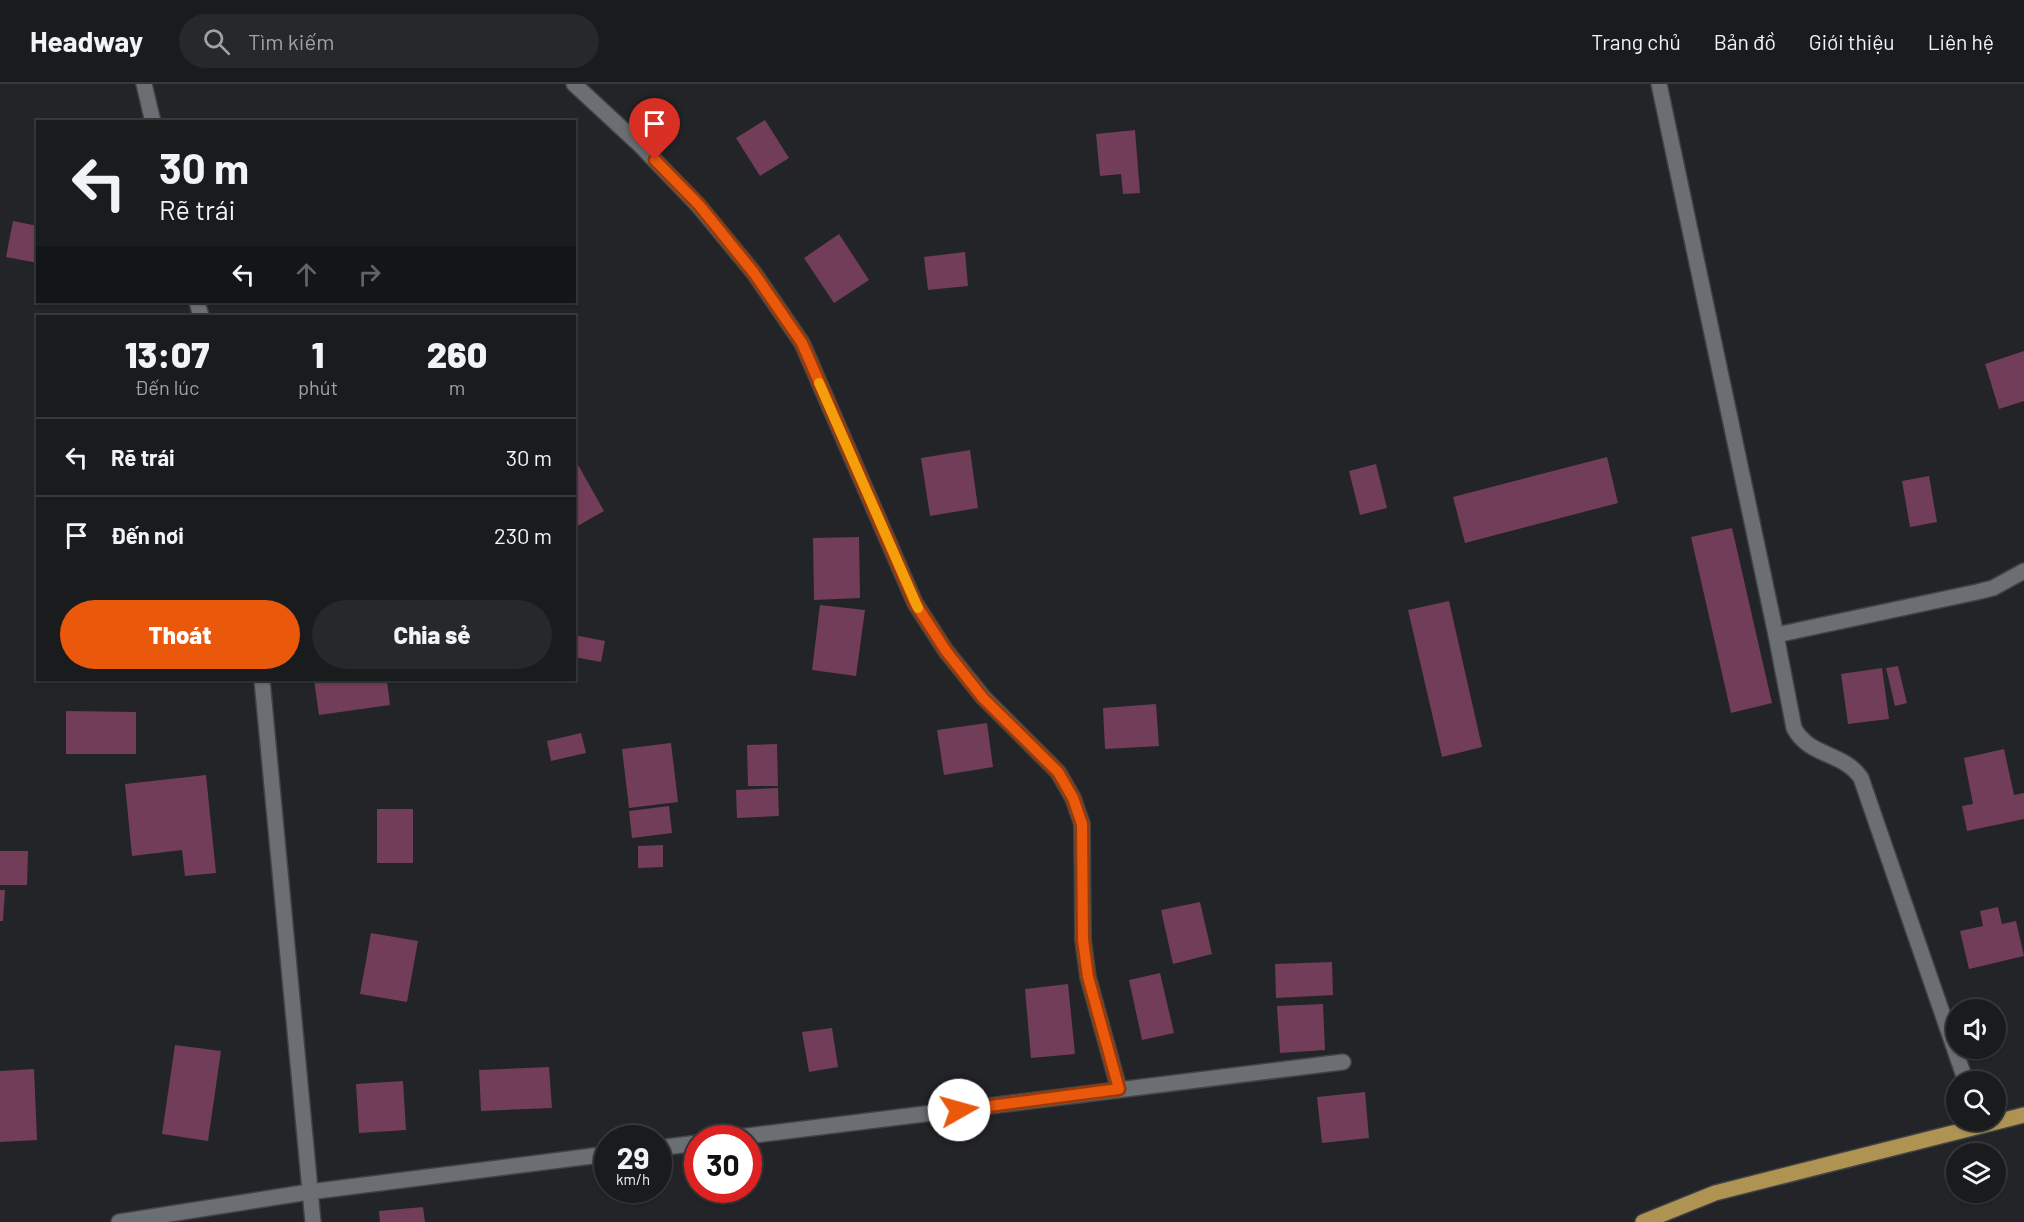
<!DOCTYPE html>
<html lang="vi">
<head>
<meta charset="utf-8">
<style>
	:root { --surface:#1a1b1d; --page:#27282a; --text:#f1f3f6; --muted:#9fa1a4; --line:#38393b; --accent:#ea580c }
	body { margin:0; font-family:Barlow,sans-serif; background:var(--page); color:var(--text); height:100vh; display:flex; flex-direction:column; font-size:22px; white-space:nowrap }
	* { box-sizing:border-box; margin:0 }
	p { font-size:20px; color:var(--muted) }
	.icon { flex:none; width:33px; height:33px; fill:none; stroke:currentColor; stroke-width:2; stroke-linecap:round; stroke-linejoin:round }
	.map { position:relative; flex:1; overflow:hidden }
	.details { position:absolute; left:36px; top:231px; width:540px; height:366px; display:flex; flex-direction:column; background:var(--surface); border-radius:0px; box-shadow:0 2px 4px #0004,0 0 0 2px var(--line) }
	.details>* { flex:none }
	.hud { position:absolute; left:36px; top:36px; width:540px; height:183px; border-radius:0px; box-shadow:0 2px 4px #0004,0 0 0 2px var(--line); background:#1a1b1d; color:var(--text); overflow:hidden }
	.controls { position:absolute; left:1946px; top:915px; display:grid; gap:12px }
	.controls a { display:grid; place-items:center; width:60px; height:60px; border-radius:50%; background:var(--surface); box-shadow:0 2px 4px #0004,0 0 0 2px var(--line); font-size:30px }
	.speed { position:absolute; left:594px; top:1041px; display:flex; gap:12px; font-size:30px; font-weight:700; text-align:center }
	.speed>* { display:grid; place-content:center; width:78px; height:78px; border-radius:50%; background:var(--surface); box-shadow:0 2px 4px #0004,0 0 0 2px var(--line); line-height:1 }
	.speed small { font-size:15px; font-weight:400 }
	.speed .limit { border:9px solid #d22; background:#fff; color:#111 }
	.pin { position:absolute; display:grid; place-items:center; width:51px; height:51px; color:#fff; margin:-62px -26px; border-radius:50% 50% 50% 0; rotate:-45deg; box-shadow:0 0 6px #0007 }
	.pin .icon { rotate:45deg }
	.me { position:absolute; width:66px; margin:-33px; rotate:83deg; stroke-linejoin:round; filter:drop-shadow(0 0 4px #0008) }
	.turn { display:flex; align-items:center; gap:21px; height:126px; padding:0 24px; font-size:27px }
	.turn .icon { width:78px; height:78px; stroke-width:2.5 }
	.turn b { display:block; font-size:42px; line-height:51px }
	.lanes { display:flex; align-items:center; height:57px; padding:0 24px; background:#0003; justify-content:center; gap:30px; direction:ltr }
	.lanes .off { opacity:.35 }
	.eta { display:flex; justify-content:space-evenly; align-items:center; height:102px; text-align:center }
	.eta b { font-size:36px; font-weight:800; line-height:42px }
	.cta { display:flex; gap:12px; margin-top:auto; padding:12px 24px }
	.cta a { flex:1; height:69px; border-radius:36px; background:var(--accent); color:#fff; font-size:24px; font-weight:800; line-height:69px; text-align:center }
	.cta a+a { background:var(--page); color:var(--text) }
	ul { padding:0; list-style:none }
	li { display:flex; align-items:center; gap:18px; height:78px; padding:0 24px; border-top:2px solid var(--line) }
	li div { flex:1 }
	li b { display:block; font-size:22px }
	li em { font-style:normal }
	header { display:flex; align-items:center; gap:36px; box-sizing:border-box; height:84px; padding:0 30px; background:var(--surface); border-bottom:2px solid var(--line) }
	header strong { font-size:28px }
	nav { display:flex; gap:33px; margin-inline-start:auto; font-size:21px }
	.search { width:420px; height:54px; background:var(--page); display:flex; align-items:center; gap:15px; box-sizing:border-box; padding:0 21px; border-radius:33px; color:var(--muted); font-size:22px }
	.map>svg:first-child { display:block }
	.building { fill:#723d58 }
	.lines { fill:none; stroke-linecap:round; stroke-linejoin:round }
	.minor-casing { stroke:#404244; stroke-width:18 }
	.major-casing { stroke:#404244; stroke-width:18 }
	.minor { stroke:#6b6e72; stroke-width:15 }
	.major { stroke:#ae9353; stroke-width:15 }
	.route-casing { stroke:#983908; stroke-width:15 }
	.route { stroke:#ea580c; stroke-width:10 }
	.slow { stroke:#f59e0b; stroke-width:10 }
</style>
</head>
<body>
<header>
<strong>Headway</strong>
<div class="search"><svg class="icon" aria-label="search" viewBox="0 0 24 24"><circle cx="10" cy="10" r="6"/><path d="M15 15l6 6"/></svg>Tìm kiếm</div>
<nav><a>Trang chủ</a><a>Bản đồ</a><a>Giới thiệu</a><a>Liên hệ</a></nav>
</header>
<div class="map">
<svg width="2024" height="1138" viewBox="0 0 2024 1138">
	<rect width="100%" height="100%" fill="#222427"/>
	<g class="building">
		<path d="M765,36L789,74L760,92L736,54Z"/>
		<path d="M1135,46L1140,109L1123,110L1121,90L1100,92L1096,50Z"/>
		<path d="M13,137L38,142V179L6,173Z"/>
		<path d="M839,150L869,196L834,219L804,174Z"/>
		<path d="M965,168L968,202L928,206L924,173Z"/>
		<path d="M2024,267V317L1999,325L1985,280Z"/>
		<path d="M970,366L978,424L930,432L921,374Z"/>
		<path d="M1607,373L1618,419L1465,459L1453,413Z"/>
		<path d="M577,379L604,427L574,444V380Z"/>
		<path d="M1376,380L1387,424L1360,431L1349,387Z"/>
		<path d="M1929,392L1937,438L1910,443L1902,397Z"/>
		<path d="M1732,444L1772,619L1731,629L1691,453Z"/>
		<path d="M859,453L860,514L814,516L813,454Z"/>
		<path d="M1449,517L1482,663L1442,673L1408,526Z"/>
		<path d="M820,521L865,526L856,592L812,586Z"/>
		<path d="M574,551L605,557L601,578L574,573Z"/>
		<path d="M1898,582L1907,619L1895,622L1886,584Z"/>
		<path d="M1882,584L1889,635L1848,640L1841,590Z"/>
		<path d="M314,596H387L390,621L319,631Z"/>
		<path d="M1156,620L1159,662L1105,665L1103,624Z"/>
		<path d="M66,627L136,628V670H66Z"/>
		<path d="M987,639L993,683L944,691L937,646Z"/>
		<path d="M581,649L586,669L551,677L547,657Z"/>
		<path d="M671,659L678,718L629,724L622,665Z"/>
		<path d="M777,660L778,702H748L747,661Z"/>
		<path d="M2004,665L2014,711L2024,709V735L1967,747L1962,722L1973,720L1964,674Z"/>
		<path d="M206,691L216,789L185,792L182,766L132,772L125,700Z"/>
		<path d="M778,704L779,732L737,734L736,706Z"/>
		<path d="M669,722L672,749L632,754L629,727Z"/>
		<rect x="377" y="725" width="36" height="54"/>
		<path d="M663,761V783L638,784V762Z"/>
		<path d="M0,767H28L27,801H0Z"/>
		<path d="M0,806H5L3,837H0Z"/>
		<path d="M1200,818L1212,870L1173,880L1161,826Z"/>
		<path d="M1998,823L2002,840L2016,837L2024,872L1969,885L1960,847L1983,842L1980,827Z"/>
		<path d="M371,849L418,857L407,918L360,910Z"/>
		<path d="M1332,878L1333,911L1276,914L1275,880Z"/>
		<path d="M1160,889L1174,949L1142,956L1129,896Z"/>
		<path d="M1068,900L1075,970L1031,974L1025,905Z"/>
		<path d="M1323,920L1325,966L1280,969L1277,922Z"/>
		<path d="M832,944L838,983L809,988L802,948Z"/>
		<path d="M175,961L221,967L208,1057L162,1050Z"/>
		<path d="M549,983L552,1024L481,1027L479,986Z"/>
		<path d="M34,985L37,1056L0,1058V987Z"/>
		<path d="M403,997L406,1046L359,1049L356,1000Z"/>
		<path d="M1365,1008L1369,1054L1322,1059L1317,1013Z"/>
		<path d="M423,1123L425,1138H380L379,1127Z"/>
	</g>
	<g class="lines">
		<g class="minor-casing">
			<g id="minor">
				<path d="M144,0L153,38"/>
				<path d="M574,0L641,62L698,121L754,189L802,259L915,519L946,567L983,613L1058,688L1073,714L1082,740L1083,856L1088,893L1119,1005"/>
				<path d="M1659,0L1776,551L1794,644C1809,673 1844,668 1861,694L1966,998"/>
				<path d="M197,218L201,232"/>
				<path d="M1776,551L1977,508L1993,504L2024,487"/>
				<path d="M262,596L313,1138"/>
				<path d="M731,1054L1343,978"/>
				<path d="M658,1064L698,1059"/>
				<path d="M119,1138L309,1108L608,1070"/>
			</g>
		</g>
		<g class="major-casing">
			<path id="major" d="M1643,1138L1715,1109L2024,1031"/>
		</g>
		<use href="#minor" class="minor"/>
		<use href="#major" class="major"/>
	</g>
	<g class="lines">
		<g class="route-casing">
			<path id="route" d="M655,76L699,121L754,189L802,259L915,519L946,567L983,614L1058,688L1073,714L1082,740L1083,856L1088,893L1119,1005L959,1026"/>
		</g>
		<use href="#route" class="route"/>
		<path class="slow" d="M819,299L918,524"/>
	</g>
</svg>
<div class="controls">
<a><svg class="icon" aria-label="sound" viewBox="0 0 24 24"><path d="M4 9h4l5-4v14l-5-4H4zM17 9q2 3 0 6"/></svg></a>
<a><svg class="icon" aria-label="search" viewBox="0 0 24 24"><circle cx="10" cy="10" r="6"/><path d="M15 15l6 6"/></svg></a>
<a><svg class="icon" aria-label="layers" viewBox="0 0 24 24"><path d="M12 4l9 5-9 5-9-5zM3 14l9 5 9-5"/></svg></a>
</div>
<div class="speed"><div>29<small>km/h</small></div><div class="limit">30</div></div>
<div class="pin" style="left:655px;top:76px;background:#d93025"><svg class="icon" aria-label="arrive" viewBox="0 0 24 24"><path d="M6 21V4h12l-3 4 3 4H6"/></svg></div>
<svg class="me" style="left:959px;top:1026px" viewBox="-20 -20 40 40"><circle r="19" fill="#fff"/><path d="M0-13L10 11 0 6-10 11z" fill="#ea580c"/></svg>
<div class="hud">
<div class="turn"><svg class="icon" aria-label="left" viewBox="0 0 24 24"><path d="M17 20v-9H6M10 6l-5 5 5 5"/></svg><div><b>30 m</b>Rẽ trái</div></div>
<div class="lanes"><svg class="icon" aria-label="left" viewBox="0 0 24 24"><path d="M17 20v-9H6M10 6l-5 5 5 5"/></svg><svg class="icon off" aria-label="ahead" viewBox="0 0 24 24"><path d="M12 20V5M6 11l6-6 6 6"/></svg><svg class="icon off" aria-label="right" viewBox="0 0 24 24"><path d="M7 20v-9h11M14 6l5 5-5 5"/></svg></div>
</div>
<section class="details">
<div class="eta">
<div><b>13:07</b><p>Đến lúc</p></div>
<div><b>1</b><p>phút</p></div>
<div><b>260</b><p>m</p></div>
</div>
<ul>
<li><svg class="icon" aria-label="left" viewBox="0 0 24 24"><path d="M17 20v-9H6M10 6l-5 5 5 5"/></svg><div><b>Rẽ trái</b></div><em>30 m</em></li>
<li><svg class="icon" aria-label="arrive" viewBox="0 0 24 24"><path d="M6 21V4h12l-3 4 3 4H6"/></svg><div><b>Đến nơi</b></div><em>230 m</em></li>
</ul>
<div class="cta"><a>Thoát</a><a>Chia sẻ</a></div>
</section>
</div>
</body>
</html>
